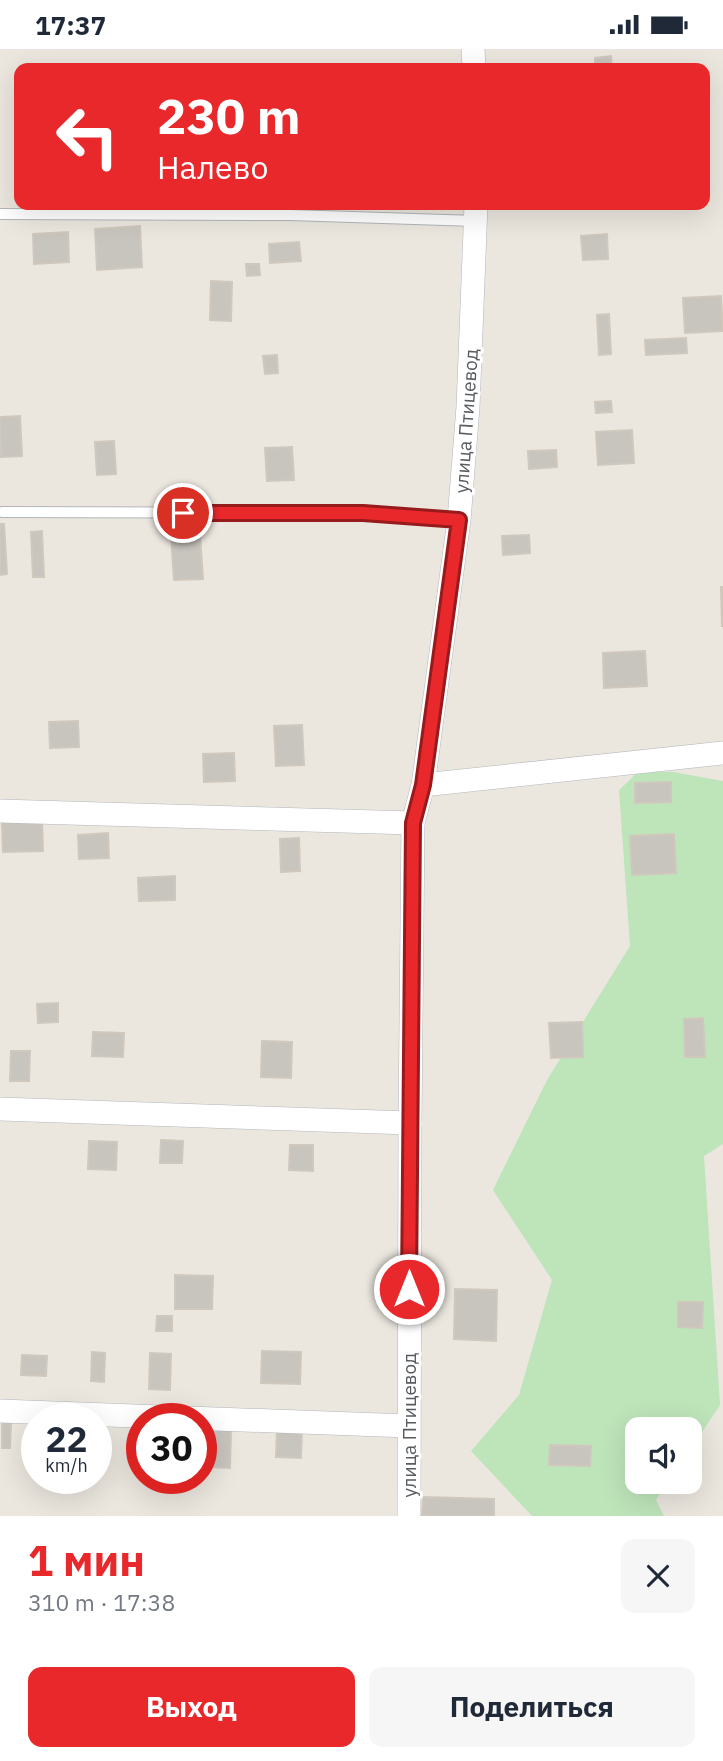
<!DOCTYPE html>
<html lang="ru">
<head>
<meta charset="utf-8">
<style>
	:root { --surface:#fff; --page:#f6f6f7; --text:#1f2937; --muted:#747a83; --accent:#e8282b }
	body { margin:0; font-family:"IBM Plex Sans",sans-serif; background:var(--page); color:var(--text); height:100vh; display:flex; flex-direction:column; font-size:26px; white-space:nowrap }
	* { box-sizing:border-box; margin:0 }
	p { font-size:23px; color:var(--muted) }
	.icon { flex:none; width:38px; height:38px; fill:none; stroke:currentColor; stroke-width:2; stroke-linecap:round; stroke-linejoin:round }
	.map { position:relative; height:1467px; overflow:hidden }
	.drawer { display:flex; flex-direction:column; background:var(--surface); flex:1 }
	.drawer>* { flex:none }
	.top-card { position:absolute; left:14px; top:14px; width:696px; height:147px; border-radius:14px; box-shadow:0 7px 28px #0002; background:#e8282b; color:#fff; overflow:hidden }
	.fabs { position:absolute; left:625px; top:1368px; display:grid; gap:14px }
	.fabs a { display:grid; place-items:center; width:77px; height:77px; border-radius:14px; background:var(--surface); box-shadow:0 7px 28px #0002; font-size:35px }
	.speed { position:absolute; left:21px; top:1354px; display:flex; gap:14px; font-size:35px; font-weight:700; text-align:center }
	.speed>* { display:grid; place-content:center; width:91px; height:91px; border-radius:50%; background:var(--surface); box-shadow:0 7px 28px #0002; line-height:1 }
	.speed small { font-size:18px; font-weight:400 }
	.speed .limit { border:10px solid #d22; background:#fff; color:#111 }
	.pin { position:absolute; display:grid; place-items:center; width:60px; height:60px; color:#fff; margin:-30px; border:4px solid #fff; border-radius:50%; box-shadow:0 2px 7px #0007 }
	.me { position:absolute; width:77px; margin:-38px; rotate:0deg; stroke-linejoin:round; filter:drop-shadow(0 0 5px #0008) }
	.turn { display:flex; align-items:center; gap:24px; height:147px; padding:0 28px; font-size:32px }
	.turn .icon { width:91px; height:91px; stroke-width:2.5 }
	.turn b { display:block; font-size:49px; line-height:60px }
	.round { display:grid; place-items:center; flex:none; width:74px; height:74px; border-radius:14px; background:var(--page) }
	.overview { display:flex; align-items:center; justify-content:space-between; height:119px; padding:0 28px }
	h1 { font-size:42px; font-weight:700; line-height:52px; color:var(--accent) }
	.cta { display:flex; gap:14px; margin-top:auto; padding:14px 28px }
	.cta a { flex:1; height:80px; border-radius:14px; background:var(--accent); color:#fff; font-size:28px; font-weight:700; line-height:80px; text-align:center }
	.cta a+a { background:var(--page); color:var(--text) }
	.status { display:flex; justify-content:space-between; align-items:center; height:49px; padding:0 35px; background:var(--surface); direction:ltr }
	.status svg { height:19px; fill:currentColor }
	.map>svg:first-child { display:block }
	.green { fill:#bee4ba }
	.building { fill:#c8c4be; stroke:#d0c8bd; stroke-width:2 }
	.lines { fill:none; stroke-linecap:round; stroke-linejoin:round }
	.service-casing { stroke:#b2b6ba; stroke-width:12 }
	.minor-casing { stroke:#b2b6ba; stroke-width:24 }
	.service { stroke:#fff; stroke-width:10 }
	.minor { stroke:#fff; stroke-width:23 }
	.route-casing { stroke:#971a1c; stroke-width:18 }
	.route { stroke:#e8282b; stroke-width:12 }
	.labels { text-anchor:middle; stroke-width:6; stroke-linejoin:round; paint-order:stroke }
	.street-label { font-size:19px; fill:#585c60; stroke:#fff }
</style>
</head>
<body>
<div class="status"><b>17:37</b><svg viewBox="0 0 49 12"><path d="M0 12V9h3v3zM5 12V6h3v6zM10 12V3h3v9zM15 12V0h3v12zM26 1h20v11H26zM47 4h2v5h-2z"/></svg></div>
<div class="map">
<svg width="723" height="1467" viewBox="0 0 723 1467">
	<rect width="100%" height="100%" fill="#ebe7df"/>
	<path class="green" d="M638,723H673L723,732V1095L704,1107L720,1356L690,1401V1381H637V1433H668L656,1451L664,1467H532L471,1402L519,1346L552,1231L493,1141L547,1031L630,897L619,741Z"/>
	<g class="building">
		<path d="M611,7L612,19H595V9Z"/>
		<path d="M582,156H617V157L582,159Z"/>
		<path d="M140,177L142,218L97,221L95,180Z"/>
		<path d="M68,183L69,213L34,215L33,185Z"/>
		<path d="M607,185L608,210L583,211L581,187Z"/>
		<path d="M299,193L301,212L270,214L269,195Z"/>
		<path d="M246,215H259L260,226L247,227Z"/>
		<path d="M211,232L232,233L231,272L210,271Z"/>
		<path d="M721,247L723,282L685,284L683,249Z"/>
		<path d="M609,265L611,305L599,306L597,266Z"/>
		<path d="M686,289L687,304L646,306L645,291Z"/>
		<path d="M277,306L278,324L265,325L263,307Z"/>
		<path d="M611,352L612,363L596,364L595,353Z"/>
		<path d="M20,367L22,407L1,408L0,368Z"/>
		<path d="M632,381L634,414L598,416L596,383Z"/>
		<path d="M114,392L116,425L97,426L95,393Z"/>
		<path d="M292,398L294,431L267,432L265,399Z"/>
		<path d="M556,401L557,418L529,420L528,402Z"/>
		<path d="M0,475H4L7,525L0,526Z"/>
		<path d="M42,482L44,528H33L31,483Z"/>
		<path d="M200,486L203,530L174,531L171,488Z"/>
		<path d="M529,486L530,504L503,506L502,487Z"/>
		<path d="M721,538H723V577H722Z"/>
		<path d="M645,602L647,637L604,639L603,604Z"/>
		<path d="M78,672L79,698L50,699L49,673Z"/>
		<path d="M302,676L304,716L276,717L274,677Z"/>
		<path d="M234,704L235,732L204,733L203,705Z"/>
		<path d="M671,733V753L635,754V734Z"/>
		<path d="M42,773L43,802L3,803L2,774Z"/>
		<path d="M108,784L109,809L79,810L78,786Z"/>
		<path d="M674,785L676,824L632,826L630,787Z"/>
		<path d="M299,789L300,822L281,823L280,790Z"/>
		<path d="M175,827V851L139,852L138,829Z"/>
		<path d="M58,954V973L38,974L37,955Z"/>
		<path d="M703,969L705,1008H685L684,970Z"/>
		<path d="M582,973L583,1008L551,1009L549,974Z"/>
		<path d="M93,983L124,984L123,1008L92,1007Z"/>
		<path d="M262,992L292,993L291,1029L261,1028Z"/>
		<path d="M11,1002H30L29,1032H10Z"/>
		<path d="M161,1091L183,1092L182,1114H160Z"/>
		<path d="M89,1092L117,1093L116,1121L88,1120Z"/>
		<path d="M290,1096H313V1122L289,1121Z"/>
		<path d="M175,1226L213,1227L212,1260H175Z"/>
		<path d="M455,1240L497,1241L496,1292L454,1290Z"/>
		<path d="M678,1253H703L702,1279L678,1278Z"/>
		<path d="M157,1267H172V1282H156Z"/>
		<path d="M262,1302L301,1303L300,1335L261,1334Z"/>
		<path d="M92,1303L105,1304L104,1333L91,1332Z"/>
		<path d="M150,1304L171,1305L170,1341L149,1340Z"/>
		<path d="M22,1306L47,1307L46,1327L21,1326Z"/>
		<path d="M2,1373L11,1374L10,1399H2Z"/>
		<path d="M140,1374H142V1423L138,1422Z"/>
		<path d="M201,1380L231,1381L230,1419L209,1418V1414H201Z"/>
		<path d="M277,1381H302L301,1409L276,1408Z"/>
		<path d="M550,1396L591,1397L590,1417L549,1416Z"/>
		<path d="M34,1397H37V1428H33Z"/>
		<path d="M423,1448L494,1450V1467H422Z"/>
	</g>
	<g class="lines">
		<g class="service-casing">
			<g id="service">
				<path d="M0,165L290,166L476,172"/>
				<path d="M2,463L363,464L459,471"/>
			</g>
		</g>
		<g class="minor-casing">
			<g id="minor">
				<path d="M473,0L474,19"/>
				<path d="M423,736L723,704"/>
				<path d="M0,762L413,774"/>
				<path d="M0,1060L410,1074"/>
				<path d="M0,1362L408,1377"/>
				<path d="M409,1467L410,1074L413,774L423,736L459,471L468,358L476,156"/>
			</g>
		</g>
		<use href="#service" class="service"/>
		<use href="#minor" class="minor"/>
	</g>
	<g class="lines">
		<g class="route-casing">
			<path id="route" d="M183,464H363L459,471L423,736L413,774L409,1240"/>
		</g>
		<use href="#route" class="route"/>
	</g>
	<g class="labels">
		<g class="street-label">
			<text transform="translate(466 372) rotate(-86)" y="7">улица Птицевод</text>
			<text transform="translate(409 1376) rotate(-90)" y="7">улица Птицевод</text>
		</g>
	</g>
</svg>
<div class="fabs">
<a><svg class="icon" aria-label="sound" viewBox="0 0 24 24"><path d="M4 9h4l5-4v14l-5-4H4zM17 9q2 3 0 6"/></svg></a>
</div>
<div class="speed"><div>22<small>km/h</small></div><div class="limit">30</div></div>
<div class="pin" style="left:183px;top:464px;background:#d93025"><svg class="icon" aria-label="arrive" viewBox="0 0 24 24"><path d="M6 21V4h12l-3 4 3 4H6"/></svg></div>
<svg class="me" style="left:409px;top:1240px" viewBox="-20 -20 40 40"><circle r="17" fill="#e8282b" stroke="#fff" stroke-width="3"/><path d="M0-11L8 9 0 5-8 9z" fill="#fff"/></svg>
<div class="top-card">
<div class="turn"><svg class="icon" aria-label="left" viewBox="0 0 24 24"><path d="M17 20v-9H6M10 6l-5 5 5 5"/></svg><div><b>230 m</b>Налево</div></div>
</div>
</div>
<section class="drawer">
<div class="overview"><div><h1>1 мин</h1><p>310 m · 17:38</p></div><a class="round"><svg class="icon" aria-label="close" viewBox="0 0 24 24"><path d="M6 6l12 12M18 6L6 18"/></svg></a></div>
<div class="cta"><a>Выход</a><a>Поделиться</a></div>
</section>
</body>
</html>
